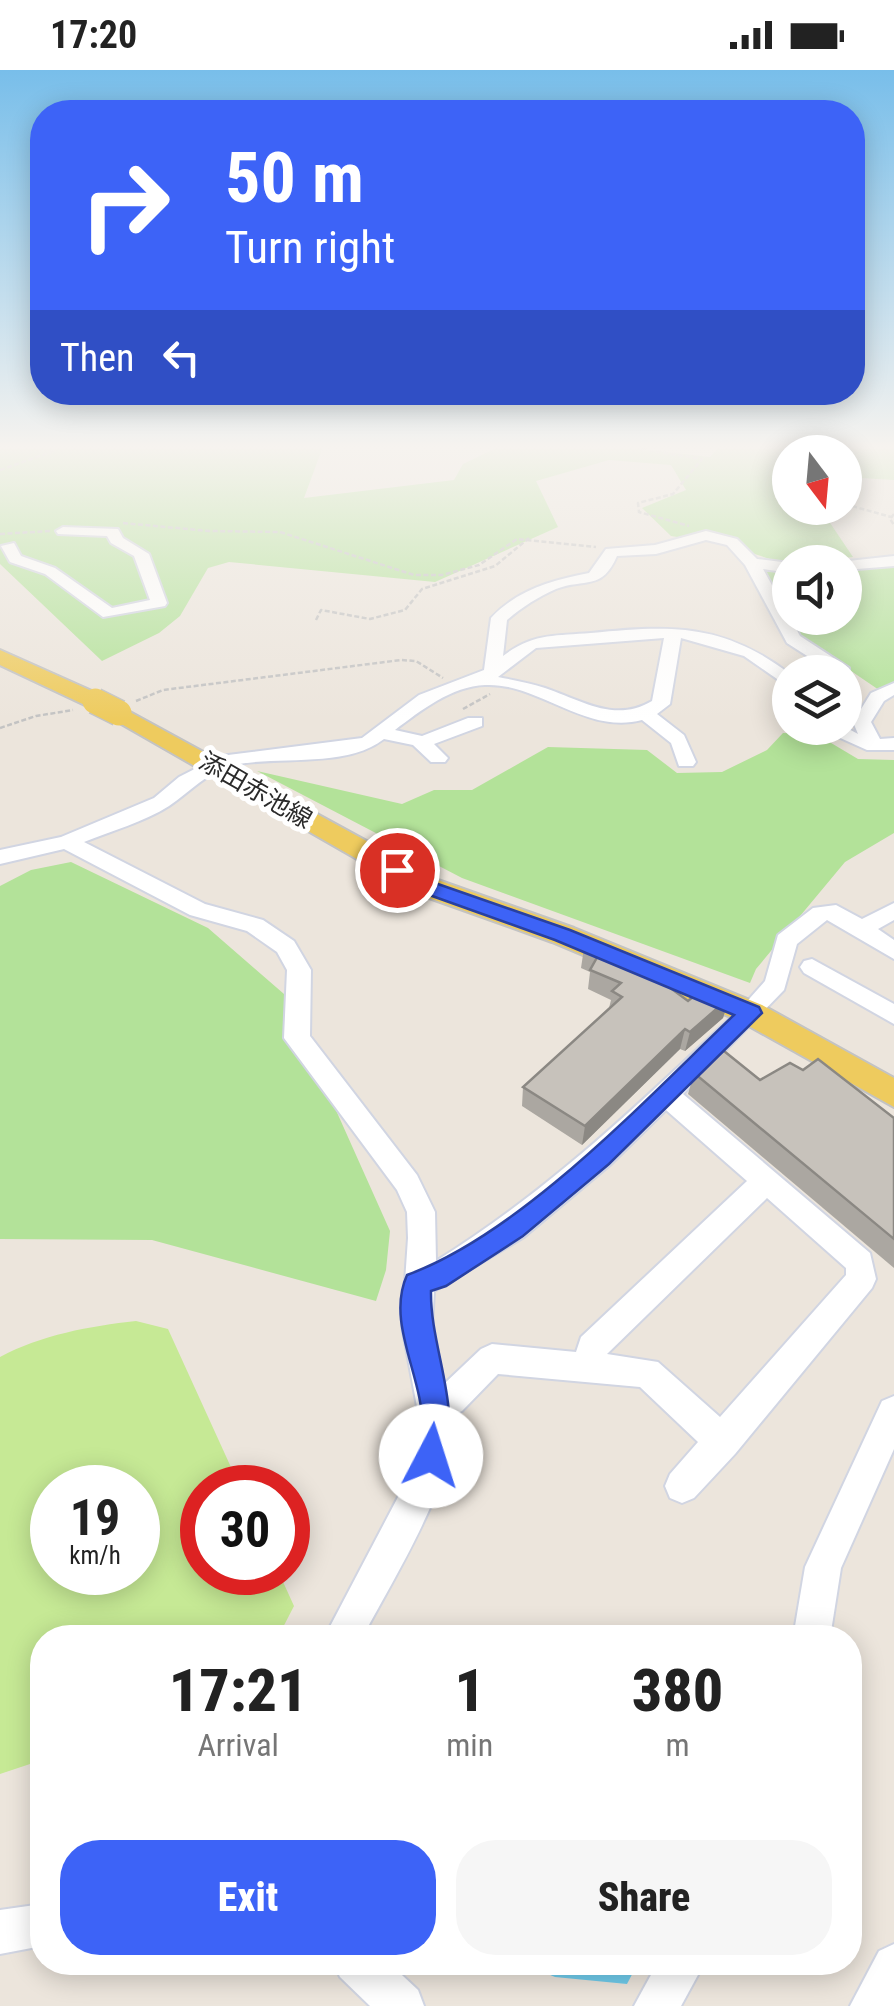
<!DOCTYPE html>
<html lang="en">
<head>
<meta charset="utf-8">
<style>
	:root { --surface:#fff; --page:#f6f6f6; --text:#222; --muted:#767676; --accent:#3d63f7 }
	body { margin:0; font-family:"Roboto Condensed","Noto Sans JP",sans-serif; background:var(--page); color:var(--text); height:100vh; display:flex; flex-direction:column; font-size:38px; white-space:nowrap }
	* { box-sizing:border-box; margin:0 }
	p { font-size:32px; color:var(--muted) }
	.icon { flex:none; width:55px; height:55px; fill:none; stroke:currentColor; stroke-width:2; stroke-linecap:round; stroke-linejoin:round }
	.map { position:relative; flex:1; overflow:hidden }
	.sheet { position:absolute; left:30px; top:1555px; width:832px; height:350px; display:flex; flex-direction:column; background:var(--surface); border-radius:40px; box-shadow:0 5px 25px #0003 }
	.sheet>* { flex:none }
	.guide { position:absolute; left:30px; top:30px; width:835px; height:305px; border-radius:40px; box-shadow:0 5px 25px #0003; background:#3d63f7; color:#fff; overflow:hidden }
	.needle { width:65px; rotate:164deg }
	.fabs { position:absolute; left:772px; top:365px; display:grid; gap:20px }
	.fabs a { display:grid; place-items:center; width:90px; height:90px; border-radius:50%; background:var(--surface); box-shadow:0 5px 25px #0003; font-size:50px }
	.speed { position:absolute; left:30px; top:1395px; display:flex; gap:20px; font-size:50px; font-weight:700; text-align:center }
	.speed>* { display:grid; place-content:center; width:130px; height:130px; border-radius:50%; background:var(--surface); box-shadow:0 5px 25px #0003; line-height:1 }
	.speed small { font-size:25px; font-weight:400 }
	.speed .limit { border:15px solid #d22; background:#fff; color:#111 }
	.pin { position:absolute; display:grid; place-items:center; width:85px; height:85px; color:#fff; margin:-42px; border:5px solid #fff; border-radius:50%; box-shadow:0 2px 10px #0007 }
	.me { position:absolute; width:110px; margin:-55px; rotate:5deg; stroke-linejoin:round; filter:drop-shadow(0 0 8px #0008) }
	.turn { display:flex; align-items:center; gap:35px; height:210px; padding:0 30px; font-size:45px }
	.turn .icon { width:130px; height:130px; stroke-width:2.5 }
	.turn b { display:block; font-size:70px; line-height:85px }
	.then { display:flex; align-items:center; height:95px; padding:0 30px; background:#0003; gap:20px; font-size:38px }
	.eta { display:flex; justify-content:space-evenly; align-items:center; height:170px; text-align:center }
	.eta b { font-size:60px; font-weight:800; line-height:70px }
	.button { display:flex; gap:20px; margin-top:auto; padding:20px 30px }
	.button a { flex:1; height:115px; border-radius:40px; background:var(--accent); color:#fff; font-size:40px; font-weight:800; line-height:115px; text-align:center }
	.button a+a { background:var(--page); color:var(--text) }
	.status { display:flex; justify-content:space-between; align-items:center; height:70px; padding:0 50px; background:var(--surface); direction:ltr }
	.status svg { height:28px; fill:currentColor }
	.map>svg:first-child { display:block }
	.green { fill:#b3e299 }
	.pitch { fill:#c6e995; fill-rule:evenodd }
	.water { fill:#70cded }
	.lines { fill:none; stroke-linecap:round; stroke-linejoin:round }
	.minor-casing { stroke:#d1d5e2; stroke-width:4 }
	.major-casing { stroke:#c3c3c3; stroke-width:4 }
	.path { stroke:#c3c3c3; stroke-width:2.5; stroke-dasharray:5 2.5; stroke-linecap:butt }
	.minor { fill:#fff; fill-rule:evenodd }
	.major { fill:#eecb5e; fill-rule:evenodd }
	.major-bridge-casing { stroke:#c3c3c3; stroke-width:28; stroke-linecap:butt }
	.major-bridge { stroke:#eecb5e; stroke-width:25 }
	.wall { fill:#aba7a1 }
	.shaded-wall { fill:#8b8883 }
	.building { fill:#c7c2bb; stroke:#8b8883; stroke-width:2.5 }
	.route { fill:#3d63f7; stroke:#2840a1; stroke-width:2.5 }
	.labels { text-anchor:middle; stroke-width:10; stroke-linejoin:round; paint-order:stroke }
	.street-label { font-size:25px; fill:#2a2a2a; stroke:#fff }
</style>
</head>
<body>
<div class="status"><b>17:20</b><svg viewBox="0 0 49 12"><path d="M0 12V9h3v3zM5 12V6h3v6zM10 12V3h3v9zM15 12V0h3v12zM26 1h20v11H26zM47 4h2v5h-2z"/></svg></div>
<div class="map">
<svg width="894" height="1936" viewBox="0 0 894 1936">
	<rect width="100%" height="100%" fill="#ece5dc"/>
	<g class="green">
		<path d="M0,379H322L304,428L454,410L463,394L494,379H638L710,387L717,379H894V410L845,407V382H790V438H820L853,487L785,494L727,475L671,466L642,438L686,420L671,395L609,390L536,411L558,457L435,512L229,492L208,498L180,546L159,563L102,591L0,494Z"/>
		<path d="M894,491V614L879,620L791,560L760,496L790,498V548H845V495Z"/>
		<path d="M783,663L816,664L858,689L894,690V763L845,792L756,899L750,913L462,808L257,701L402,734L434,720H472L548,677L647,680L677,703L722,702L767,680Z"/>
		<path d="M71,792L208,858L284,924L390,1161L386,1200L376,1231L152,1170L0,1169V816L31,800Z"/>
	</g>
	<path class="pitch" d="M136,1251L168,1259L240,1417L202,1418V1502L279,1503L294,1536L278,1567L42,1568V1690L0,1704V1287C41,1265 90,1256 136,1251ZM52,1418H138V1502H52Z"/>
	<path class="water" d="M522,1893H638L627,1914L555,1907Z"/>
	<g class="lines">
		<g class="minor-casing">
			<g id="minor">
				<path d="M63,457L118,459L123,468L149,484L167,533L165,536L103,547L45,504L10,492L1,476L14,473L21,486L55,498L112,538L150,530L134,486L111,473L107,466L58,464L56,461Z"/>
				<path d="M706,461L737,469L757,489L790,493V503L763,499L800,566L849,598V606L832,602L787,573L745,495L727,475L706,470L656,484L617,486C602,521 585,508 556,519C538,527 522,537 507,550L503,586C533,563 555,566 591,563C672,555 723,553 790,604V618L744,586L681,568L670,634L657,644L684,665L696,692L693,696H679L671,673L642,650C585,665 538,612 485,615C452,616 420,641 395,660L422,666L468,648H482V656L434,674L448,688L445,692H431L413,675L384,669C345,699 280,685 234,695C208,701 190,722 169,736C144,752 111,761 84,772L205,834L263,850L294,871L311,900L310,966L417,1105L435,1142L436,1191C552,1119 644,1029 742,937L765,911L778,865L813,838L836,835L862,849L894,833V850L878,859L894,870V889L827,850L797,874L784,920L683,1024L870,1183L876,1209L872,1218L735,1384L694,1428L682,1433L670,1428L665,1416L670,1404L698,1372L640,1317L498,1304L462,1341L451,1346C462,1401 389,1516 362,1568H324L408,1408L421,1358L402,1256L408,1168L407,1142L397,1120L284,968L287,900L277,882L247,861L190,845L64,779L0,794V780L61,767L154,728L179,707L220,686L362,668L419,625L484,600L491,548C517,520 552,510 589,503L606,479L655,475ZM664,568L652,631C615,653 583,631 545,618C530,613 514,610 498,607L536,578ZM666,1040L747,1111L581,1267L576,1282L492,1274L481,1279L444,1314L432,1256L434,1221L524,1167L610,1095ZM767,1128L846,1198V1205L720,1347L658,1292L607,1284Z"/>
				<path d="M894,486V496L845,500V492H839Z"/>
				<path d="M894,613V625L884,631L871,652L880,669L894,668V680H867L827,662L825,658L845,657L858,664L853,652L871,623Z"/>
				<path d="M812,889L894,934V954L804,903L800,897L804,891Z"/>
				<path d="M894,1326V1379L841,1498L830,1568H793L805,1497L882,1331Z"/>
				<path d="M42,1834V1876L0,1884V1840Z"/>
				<path d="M894,1874V1936H850L879,1881Z"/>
				<path d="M333,1892H388L418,1920L424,1936H370L340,1907Z"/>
				<path d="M658,1892H705L681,1936H634Z"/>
			</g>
		</g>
		<g class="major-casing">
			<g id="major">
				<path d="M0,580L103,626L107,631L95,638L87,636L0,595Z"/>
				<path d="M119,636L438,810L574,858L762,935L894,1008V1037L740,951L552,872L418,824L111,648L107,643Z"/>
			</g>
		</g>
		<g class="path">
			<path d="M641,379L702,389L673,424L638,433L639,442L689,456"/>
			<path d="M0,400L54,381"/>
			<path d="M845,434L891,447"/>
			<path d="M894,444L890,449L894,455"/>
			<path d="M123,453L209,461L280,462L414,505H442L479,495L517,469L596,477"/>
			<path d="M0,464L50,461"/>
			<path d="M316,550L321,540L370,549L405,540L422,519L495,496L529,468"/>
			<path d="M136,631L163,620L401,590L416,591L443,608"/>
			<path d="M463,639L490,624"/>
			<path d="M0,658L36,646L73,640"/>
		</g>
		<use href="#minor" class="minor"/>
		<use href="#major" class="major"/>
		<g class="major-bridge-casing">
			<path id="major-bridge" d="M95,631L119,643"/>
		</g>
		<use href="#major-bridge" class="major-bridge"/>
	</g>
	<g class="wall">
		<path d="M584,878L664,913L688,931L729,928L723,948L685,981L680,979L582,1075L522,1036L523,1017L609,938L611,930L588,919L590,902L581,898Z"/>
		<path d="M694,1003L894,1048V1198L688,1024Z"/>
	</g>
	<g class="shaded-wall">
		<path d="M729,928L723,948L685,981L690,962Z"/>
		<path d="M685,959L680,979L582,1075L585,1056Z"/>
	</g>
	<g class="building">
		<path d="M588,870L666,902L658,909L688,931L704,918L729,928L690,962L685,959L585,1056L523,1017L622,927L612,921L621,913L590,900L599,884L584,878Z"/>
		<path d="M719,977L760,1010L790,993L803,1000L818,989L894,1048V1169L694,1003Z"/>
	</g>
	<linearGradient id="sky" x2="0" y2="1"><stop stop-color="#78beea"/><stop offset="0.58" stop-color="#f6f3ef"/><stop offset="1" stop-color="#f6f3ef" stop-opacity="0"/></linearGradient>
	<rect width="894" height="650" fill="url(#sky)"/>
	<path class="route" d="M397,794L435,813L570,860L759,937L762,943L609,1094L523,1166L446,1216L431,1221C430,1279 464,1341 442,1396L431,1401L420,1396C414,1381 422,1374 422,1359C425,1309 385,1254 407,1205C522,1163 646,1029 734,945L555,870L421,822L390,804V796Z"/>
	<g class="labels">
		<g class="street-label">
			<text transform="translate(256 720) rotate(30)" y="9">添田赤池線</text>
		</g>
	</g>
</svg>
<div class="fabs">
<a><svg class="needle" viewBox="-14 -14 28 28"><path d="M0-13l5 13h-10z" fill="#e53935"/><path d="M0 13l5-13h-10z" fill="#767676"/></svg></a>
<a><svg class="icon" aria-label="sound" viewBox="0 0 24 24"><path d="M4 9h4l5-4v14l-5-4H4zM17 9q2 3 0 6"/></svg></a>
<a><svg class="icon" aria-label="layers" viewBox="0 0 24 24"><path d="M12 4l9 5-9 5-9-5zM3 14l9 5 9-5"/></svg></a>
</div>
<div class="speed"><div>19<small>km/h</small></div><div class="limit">30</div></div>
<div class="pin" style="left:397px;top:800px;background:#d93025"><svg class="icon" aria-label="arrive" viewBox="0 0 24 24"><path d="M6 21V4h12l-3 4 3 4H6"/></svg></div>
<svg class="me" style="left:431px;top:1386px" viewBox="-20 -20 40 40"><circle r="19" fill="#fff"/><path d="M0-13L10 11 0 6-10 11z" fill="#3d63f7"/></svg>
<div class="guide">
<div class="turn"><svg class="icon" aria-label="right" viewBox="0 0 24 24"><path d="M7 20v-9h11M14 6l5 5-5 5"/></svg><div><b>50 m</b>Turn right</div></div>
<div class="then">Then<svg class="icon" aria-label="left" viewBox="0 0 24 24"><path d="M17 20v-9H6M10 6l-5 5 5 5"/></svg></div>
</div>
<section class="sheet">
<div class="eta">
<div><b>17:21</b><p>Arrival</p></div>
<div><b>1</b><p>min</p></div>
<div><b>380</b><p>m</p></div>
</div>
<div class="button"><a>Exit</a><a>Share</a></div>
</section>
</div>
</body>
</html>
